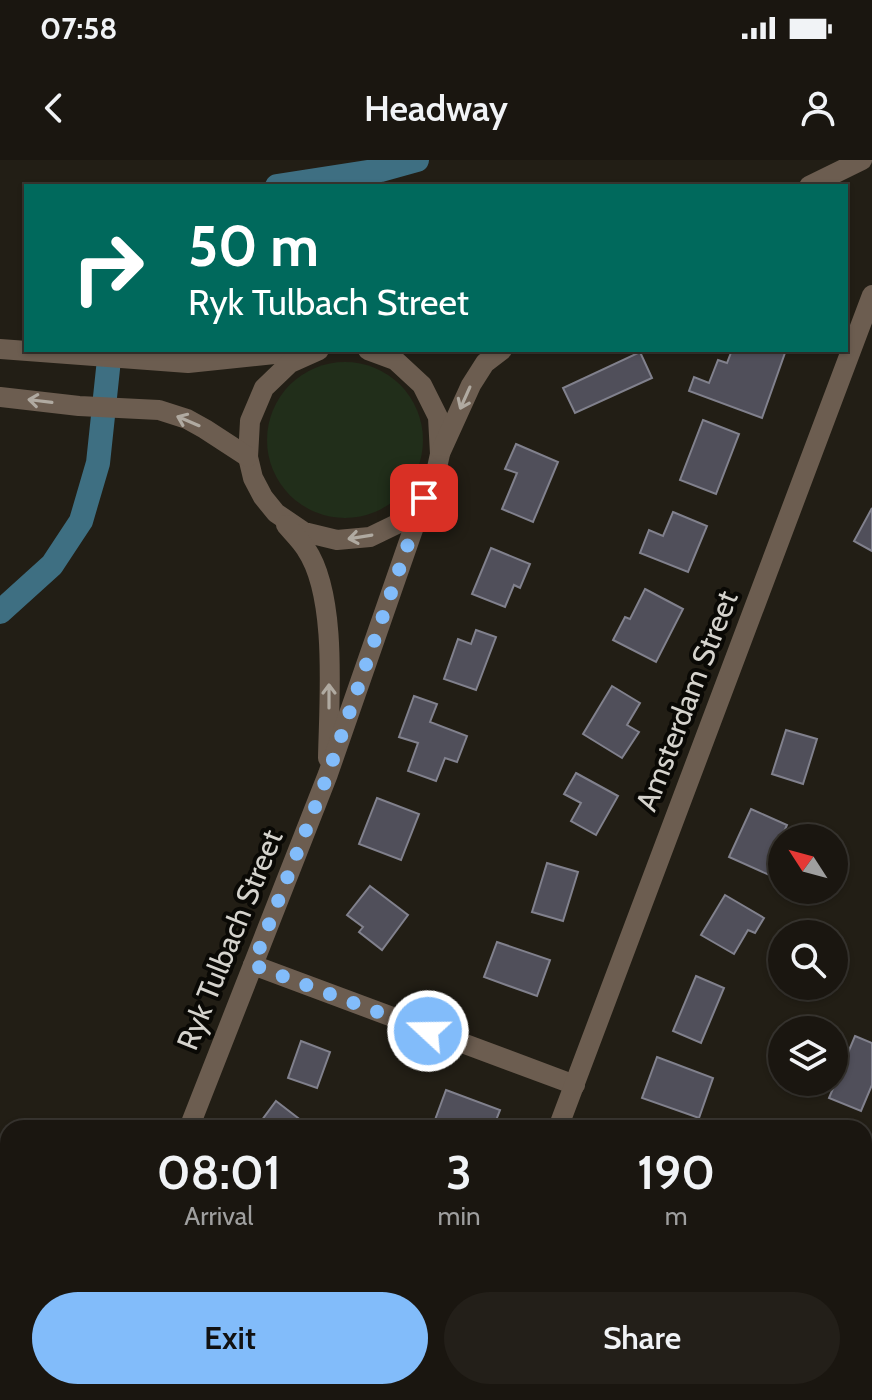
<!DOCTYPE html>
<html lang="en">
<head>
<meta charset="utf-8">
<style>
	:root { --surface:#1a1610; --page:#231f19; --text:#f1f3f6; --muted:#9f9f9f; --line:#383530; --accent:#82bcfa }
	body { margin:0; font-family:Cabin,sans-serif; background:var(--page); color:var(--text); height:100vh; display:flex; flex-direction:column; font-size:30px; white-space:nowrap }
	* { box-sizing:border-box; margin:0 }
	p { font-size:26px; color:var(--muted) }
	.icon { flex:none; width:44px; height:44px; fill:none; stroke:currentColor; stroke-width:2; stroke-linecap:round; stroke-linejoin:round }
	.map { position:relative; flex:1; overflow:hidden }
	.sheet { position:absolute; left:0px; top:960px; width:872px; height:280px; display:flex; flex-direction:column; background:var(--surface); border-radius:24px 24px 0 0; box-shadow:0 2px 6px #0004,0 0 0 2px var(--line) }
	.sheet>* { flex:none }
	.banner { position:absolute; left:24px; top:24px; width:824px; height:168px; border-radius:0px; box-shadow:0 2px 6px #0004,0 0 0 2px var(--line); background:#00695c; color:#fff; overflow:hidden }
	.needle { width:52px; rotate:306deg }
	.fabs { position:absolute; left:768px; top:664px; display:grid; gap:16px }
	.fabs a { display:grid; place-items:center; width:80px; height:80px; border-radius:50%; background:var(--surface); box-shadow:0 2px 6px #0004,0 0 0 2px var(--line); font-size:40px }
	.pin { position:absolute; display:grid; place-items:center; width:68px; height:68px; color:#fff; margin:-34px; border-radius:16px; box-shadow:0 4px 12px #0006 }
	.me { position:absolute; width:88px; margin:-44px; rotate:291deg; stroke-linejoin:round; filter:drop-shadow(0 0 6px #0008) }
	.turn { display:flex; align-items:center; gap:28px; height:168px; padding:0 32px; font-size:36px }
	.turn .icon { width:104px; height:104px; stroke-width:2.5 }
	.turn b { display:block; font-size:56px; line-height:68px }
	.eta { display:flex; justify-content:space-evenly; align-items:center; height:136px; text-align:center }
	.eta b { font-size:48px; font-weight:600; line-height:56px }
	.cta { display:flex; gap:16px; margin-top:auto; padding:16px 32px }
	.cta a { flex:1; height:92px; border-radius:48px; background:var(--accent); color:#111; font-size:32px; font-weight:600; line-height:92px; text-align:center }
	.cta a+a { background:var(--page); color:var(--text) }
	.status { display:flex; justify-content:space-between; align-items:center; height:56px; padding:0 40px; background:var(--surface); direction:ltr }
	.status svg { height:22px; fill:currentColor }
	header { display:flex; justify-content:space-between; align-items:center; height:104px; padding:0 32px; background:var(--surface); font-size:36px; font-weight:600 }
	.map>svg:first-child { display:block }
	.green { fill:#212e1a }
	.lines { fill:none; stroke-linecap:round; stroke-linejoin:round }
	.canal { stroke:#3e6f82; stroke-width:24 }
	.building { fill:#504f5a; stroke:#81818d; stroke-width:2 }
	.minor { stroke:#6c5d50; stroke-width:20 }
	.oneway { stroke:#b0aaa1 }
	.route { stroke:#82bcfa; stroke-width:14; stroke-dasharray:0 25.2 }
	.labels { text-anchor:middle; stroke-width:8; stroke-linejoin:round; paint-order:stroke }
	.street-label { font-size:30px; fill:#d5d3cd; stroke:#0a0905 }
</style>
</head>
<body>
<div class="status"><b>07:58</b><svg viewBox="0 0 49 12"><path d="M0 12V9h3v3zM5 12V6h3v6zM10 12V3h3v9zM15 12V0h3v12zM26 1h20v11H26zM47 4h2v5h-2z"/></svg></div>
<header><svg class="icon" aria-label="back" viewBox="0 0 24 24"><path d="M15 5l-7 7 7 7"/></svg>Headway<svg class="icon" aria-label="person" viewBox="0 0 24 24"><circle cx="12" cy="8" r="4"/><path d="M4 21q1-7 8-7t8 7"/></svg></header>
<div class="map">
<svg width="872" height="1240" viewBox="0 0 872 1240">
	<rect width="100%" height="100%" fill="#221e15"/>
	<circle class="green" cx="345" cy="280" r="78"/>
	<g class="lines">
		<g class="canal">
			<path d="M277,26L381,10L417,0"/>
			<path d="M0,452L52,405L81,361L98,303L110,190"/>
		</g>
	</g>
	<g class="building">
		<path d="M732,190H786L762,258L689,231L694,217L709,223L718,200L727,203Z"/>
		<path d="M640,192L652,218L575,253L563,228Z"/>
		<path d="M703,260L739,274L716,334L680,320Z"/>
		<path d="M516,284L558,302L533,362L502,349L517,313L505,309Z"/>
		<path d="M872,348V391L854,381Z"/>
		<path d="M673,352L707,366L688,412L640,393L649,370L663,376Z"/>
		<path d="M491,388L530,404L520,428L514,425L505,447L472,434Z"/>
		<path d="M645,429L683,449L656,502L613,480L625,457L630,459Z"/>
		<path d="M476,470L496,477L476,530L444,519L458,479L471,484Z"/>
		<path d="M612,526L640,543L627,565L639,572L622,598L583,574Z"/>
		<path d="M414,536L437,544L430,562L467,576L457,602L445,598L436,621L408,611L418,583L399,577Z"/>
		<path d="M786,570L817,579L803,624L772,614Z"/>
		<path d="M576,613L618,636L596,675L571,661L581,643L564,634Z"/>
		<path d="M377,638L419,654L401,700L359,684Z"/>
		<path d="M751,649L787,665L777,687L782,689V705L776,718L729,697Z"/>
		<path d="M547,703L578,712L563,761L532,752Z"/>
		<path d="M370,726L408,755L382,790L359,772L363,767L347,755Z"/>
		<path d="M725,735L764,758L755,773L748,770L734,794L701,775Z"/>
		<path d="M497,782L550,800L537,836L484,817Z"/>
		<path d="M696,816L724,828L701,883L673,871Z"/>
		<path d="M855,876L872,883V925L861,951L829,938Z"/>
		<path d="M301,881L330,892L317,928L288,918Z"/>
		<path d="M657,897L713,918L699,958L642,938Z"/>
		<path d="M446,930L500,950L493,968H432Z"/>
		<path d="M276,941L311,968H256Z"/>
		<path d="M631,1232H689L688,1237L698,1240H628Z"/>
		<path d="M716,1232H761L764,1240H720Z"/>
	</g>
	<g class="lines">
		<g class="minor">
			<path d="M809,26L862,0"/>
			<path d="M0,189L188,203L303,191"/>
			<path d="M319,190L290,203L264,228L250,261L248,297L253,318L263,337L276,353L304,372L337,380L370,377L401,362L424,338L435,317L440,294L438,257L422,225L395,200L368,190"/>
			<path d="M0,237L79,246L159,250L187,259L205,269L248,297"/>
			<path d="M441,291L471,225L485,203L502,190"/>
			<path d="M286,365C293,373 301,381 306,389C338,436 329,542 328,598"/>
			<path d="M253,805L575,925"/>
			<path d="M189,968L328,614L424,338"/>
			<path d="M558,968L872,135"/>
			<path d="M864,1166L872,1146"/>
			<path d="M496,1232L499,1240"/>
			<path d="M82,1240L86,1232"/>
			<path d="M835,1240L838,1232"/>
		</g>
	</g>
	<defs><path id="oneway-shaft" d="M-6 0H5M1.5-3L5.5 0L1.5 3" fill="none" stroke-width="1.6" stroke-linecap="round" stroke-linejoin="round" transform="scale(2)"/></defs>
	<g class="oneway">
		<use href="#oneway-shaft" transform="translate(465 238) rotate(114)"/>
		<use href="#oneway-shaft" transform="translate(40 241) rotate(-173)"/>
		<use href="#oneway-shaft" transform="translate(188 261) rotate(-157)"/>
		<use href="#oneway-shaft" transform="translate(360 377) rotate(171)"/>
		<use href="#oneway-shaft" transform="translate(329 536) rotate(-90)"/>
	</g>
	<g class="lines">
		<path class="route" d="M424,338L328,614L253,805L428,871"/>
	</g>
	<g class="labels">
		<g class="street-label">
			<text transform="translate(687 541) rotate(-69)" y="10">Amsterdam Street</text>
			<text transform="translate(230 780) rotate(-68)" y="10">Ryk Tulbach Street</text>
		</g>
	</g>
</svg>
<div class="fabs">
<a><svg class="needle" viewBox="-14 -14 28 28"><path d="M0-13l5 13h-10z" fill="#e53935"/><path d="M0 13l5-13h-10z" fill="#9f9f9f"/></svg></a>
<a><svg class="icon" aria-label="search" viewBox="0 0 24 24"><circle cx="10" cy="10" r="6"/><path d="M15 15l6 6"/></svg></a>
<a><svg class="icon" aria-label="layers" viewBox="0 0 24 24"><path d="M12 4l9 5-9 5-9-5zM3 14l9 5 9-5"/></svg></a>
</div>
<div class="pin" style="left:424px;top:338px;background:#d93025"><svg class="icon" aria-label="arrive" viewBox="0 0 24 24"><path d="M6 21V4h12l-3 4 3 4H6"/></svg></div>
<svg class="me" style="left:428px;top:871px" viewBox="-20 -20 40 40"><circle r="17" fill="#82bcfa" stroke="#fff" stroke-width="3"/><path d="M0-11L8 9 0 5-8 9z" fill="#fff"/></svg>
<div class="banner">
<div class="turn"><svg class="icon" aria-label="right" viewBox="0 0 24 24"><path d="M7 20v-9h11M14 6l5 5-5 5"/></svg><div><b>50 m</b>Ryk Tulbach Street</div></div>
</div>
<section class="sheet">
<div class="eta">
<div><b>08:01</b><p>Arrival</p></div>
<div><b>3</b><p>min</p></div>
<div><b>190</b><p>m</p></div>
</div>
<div class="cta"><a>Exit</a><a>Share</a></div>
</section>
</div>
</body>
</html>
